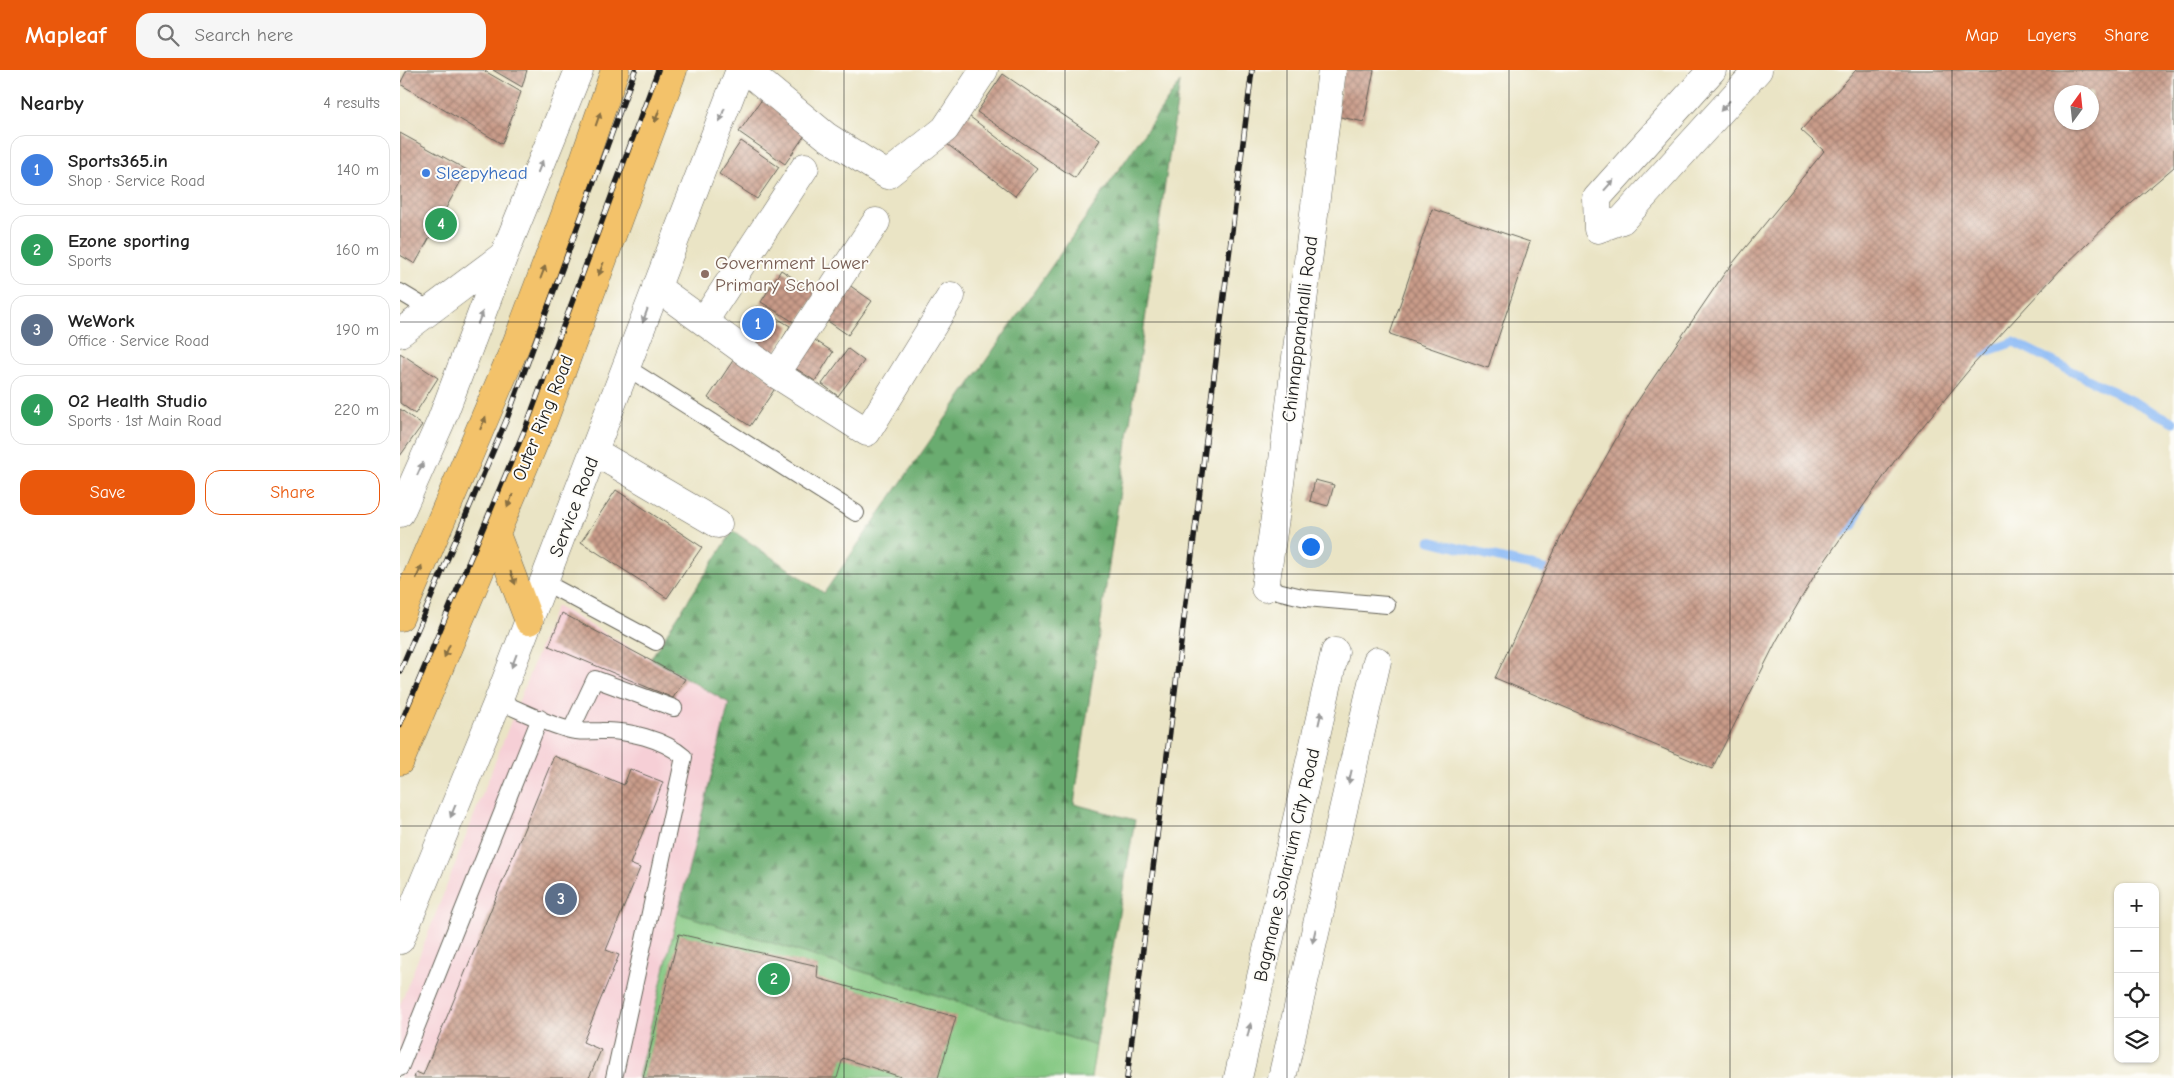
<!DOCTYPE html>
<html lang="en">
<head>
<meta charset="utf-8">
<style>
  body { margin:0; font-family:"Comic Neue",sans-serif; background:#f6f6f6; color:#222 }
  .controls { position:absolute; right:15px; bottom:15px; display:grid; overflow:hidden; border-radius:10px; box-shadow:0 1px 4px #0004 }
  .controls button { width:45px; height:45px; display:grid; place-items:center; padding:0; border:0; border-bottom:1px solid #e0e0e0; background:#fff; color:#222; font:25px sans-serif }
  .compass { position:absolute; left:1654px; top:15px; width:45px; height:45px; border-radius:50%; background:#fff; box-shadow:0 1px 4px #0004; rotate:15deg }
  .you { position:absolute; left:910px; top:476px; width:18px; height:18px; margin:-12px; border:4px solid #fff; border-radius:50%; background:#1a73e8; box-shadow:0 0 0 8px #1a73e833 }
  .badge { display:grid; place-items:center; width:32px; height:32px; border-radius:50%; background:#ea580c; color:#fff; font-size:16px; font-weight:700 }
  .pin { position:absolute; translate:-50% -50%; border:2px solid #fff; box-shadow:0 1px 5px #0006 }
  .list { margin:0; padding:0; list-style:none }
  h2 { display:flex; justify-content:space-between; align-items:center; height:65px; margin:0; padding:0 20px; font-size:21px }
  h2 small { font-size:16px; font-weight:400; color:#767676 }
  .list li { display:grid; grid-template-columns:32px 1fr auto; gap:15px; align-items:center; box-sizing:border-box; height:70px; margin:0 10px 10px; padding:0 10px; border:1px solid #e0e0e0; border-radius:15px }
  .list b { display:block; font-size:19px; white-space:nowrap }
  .list p { margin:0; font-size:16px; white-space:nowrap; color:#767676 }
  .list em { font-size:16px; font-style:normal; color:#767676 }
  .actions { display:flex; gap:10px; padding:15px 20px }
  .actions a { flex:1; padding:11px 0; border:1px solid #ea580c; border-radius:15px; text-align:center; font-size:18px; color:#ea580c }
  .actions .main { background:#ea580c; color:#fff }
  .icon { flex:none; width:28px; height:28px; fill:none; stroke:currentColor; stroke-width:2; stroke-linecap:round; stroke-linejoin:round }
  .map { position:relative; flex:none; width:1774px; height:1008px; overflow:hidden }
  header { display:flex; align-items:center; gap:30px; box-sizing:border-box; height:70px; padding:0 25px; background:#ea580c; color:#fff }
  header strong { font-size:24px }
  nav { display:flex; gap:28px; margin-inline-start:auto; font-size:18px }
  .search { width:350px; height:45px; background:#f6f6f6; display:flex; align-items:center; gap:12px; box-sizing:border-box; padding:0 18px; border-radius:15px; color:#767676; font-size:19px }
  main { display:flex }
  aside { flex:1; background:#fff }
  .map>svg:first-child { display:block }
  .built { fill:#f6cfd6 }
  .forest { fill:url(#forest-firs); stroke:#436446 }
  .pitch { fill:#83c781; stroke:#50724e }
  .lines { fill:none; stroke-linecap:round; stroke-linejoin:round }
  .stream { stroke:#8ab9f5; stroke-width:9 }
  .building { fill:url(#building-cross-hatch); fill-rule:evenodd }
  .service-casing { stroke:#646257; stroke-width:18 }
  .minor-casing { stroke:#646257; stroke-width:29 }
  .tertiary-casing { stroke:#646257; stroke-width:29 }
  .trunk-casing { stroke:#646257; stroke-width:29 }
  .service { stroke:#fff; stroke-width:16 }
  .minor { stroke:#fff; stroke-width:28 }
  .tertiary { stroke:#fff; stroke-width:28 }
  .trunk { stroke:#f3c26a; stroke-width:28 }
  .rail-casing { stroke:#1c1c1c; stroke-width:5.5 }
  .rail { stroke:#fdfcf7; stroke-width:4; stroke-dasharray:11; stroke-linecap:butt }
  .oneway { fill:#999 }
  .oneway2 { fill:#886f43 }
  .grid { fill:none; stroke:#1c1c1c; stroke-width:1; stroke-opacity:0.55 }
  .shop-dot { fill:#3f7fe0; stroke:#fdfcf7; stroke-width:2 }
  .education-dot { fill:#8d6e63; stroke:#fdfcf7; stroke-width:2 }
  .labels { text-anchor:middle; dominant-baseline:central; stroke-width:4; stroke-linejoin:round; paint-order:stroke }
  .shop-label { font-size:19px; fill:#366cbe; stroke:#fdfcf7; text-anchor:start }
  .education-label { font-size:19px; fill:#785e54; stroke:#fdfcf7; text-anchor:start }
  .street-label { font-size:19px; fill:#1c1c1c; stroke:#fdfcf7 }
</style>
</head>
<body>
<header>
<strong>Mapleaf</strong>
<div class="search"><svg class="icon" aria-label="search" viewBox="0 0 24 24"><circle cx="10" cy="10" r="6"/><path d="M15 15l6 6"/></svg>Search here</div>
<nav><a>Map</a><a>Layers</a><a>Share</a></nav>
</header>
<main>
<aside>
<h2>Nearby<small>4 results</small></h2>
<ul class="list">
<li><span class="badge" style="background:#3f7fe0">1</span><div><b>Sports365.in</b><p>Shop · Service Road</p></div><em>140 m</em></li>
<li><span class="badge" style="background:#2e9e5b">2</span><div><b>Ezone sporting</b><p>Sports</p></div><em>160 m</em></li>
<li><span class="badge" style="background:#5c6f8a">3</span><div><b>WeWork</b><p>Office · Service Road</p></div><em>190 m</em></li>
<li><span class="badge" style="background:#2e9e5b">4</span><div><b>O2 Health Studio</b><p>Sports · 1st Main Road</p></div><em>220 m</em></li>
</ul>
<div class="actions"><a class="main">Save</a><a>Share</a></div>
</aside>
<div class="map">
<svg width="1774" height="1008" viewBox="0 0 1774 1008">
  <defs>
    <pattern id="forest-firs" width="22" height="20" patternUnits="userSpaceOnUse" patternTransform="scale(1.25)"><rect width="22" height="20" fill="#6aac6f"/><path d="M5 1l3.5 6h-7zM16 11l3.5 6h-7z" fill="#568b5a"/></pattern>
    <pattern id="building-cross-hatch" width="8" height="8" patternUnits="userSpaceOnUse" patternTransform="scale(1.25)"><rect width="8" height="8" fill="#c99b89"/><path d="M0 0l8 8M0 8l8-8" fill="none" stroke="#a27e6f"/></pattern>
  </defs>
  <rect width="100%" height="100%" fill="#fdfcf7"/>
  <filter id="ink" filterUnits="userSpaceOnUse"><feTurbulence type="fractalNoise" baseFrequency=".02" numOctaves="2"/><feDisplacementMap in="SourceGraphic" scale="10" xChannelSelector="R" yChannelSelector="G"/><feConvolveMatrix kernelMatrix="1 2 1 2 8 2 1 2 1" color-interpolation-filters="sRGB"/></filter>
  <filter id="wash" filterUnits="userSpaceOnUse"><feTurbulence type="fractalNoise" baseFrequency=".0096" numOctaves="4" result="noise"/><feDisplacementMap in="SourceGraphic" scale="20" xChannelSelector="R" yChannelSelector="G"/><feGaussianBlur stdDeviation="1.12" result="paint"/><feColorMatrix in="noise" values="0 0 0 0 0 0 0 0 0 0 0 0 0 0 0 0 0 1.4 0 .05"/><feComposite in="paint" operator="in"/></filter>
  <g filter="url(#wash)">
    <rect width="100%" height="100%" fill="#eae4c5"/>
    <path class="built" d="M 156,536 L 329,633 L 238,1008 L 0,1008 L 0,935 Z"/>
    <path class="forest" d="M 780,12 L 674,734 L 735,750 L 696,976 L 278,843 L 329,633 L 251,588 L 333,461 L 424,523 Z"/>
    <path class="pitch" d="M 278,843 L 696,976 L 691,1008 L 238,1008 Z"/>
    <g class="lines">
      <path class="stream" d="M 1574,286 L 1614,272 L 1774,352
        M 1437,466 L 1454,455 L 1461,434
        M 1030,471 L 1156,502"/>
    </g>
    <g id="blocks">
      <path class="building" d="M 7,0 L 83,0 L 121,22 L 102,74 L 0,14 Z
        M 93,0 L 127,0 L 122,17 Z
        M 944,0 L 974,0 L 964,52 L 936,46 Z
        M 1456,0 L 1774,0 L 1774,97 L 1712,150 L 1662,198 L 1573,295 L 1496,389 L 1413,508 L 1377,570 L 1312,699 L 1095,608 L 1160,469 L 1235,335 L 1324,204 L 1424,81 L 1401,60 ZM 1662,22 L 1692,22 L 1692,52 L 1662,52 Z
        M 603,4 L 700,70 L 675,108 L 577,42 Z
        M 365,25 L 411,56 L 385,94 L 339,62 Z
        M 565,43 L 637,98 L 615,126 L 543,71 Z
        M 0,63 L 67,100 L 15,194 L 0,185 Z
        M 341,71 L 379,97 L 357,129 L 319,104 Z
        M 1032,139 L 1130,172 L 1088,298 L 990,264 Z
        M 381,200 L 416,223 L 397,254 L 361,232 Z
        M 442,210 L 472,231 L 448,265 L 419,245 Z
        M 357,236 L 390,256 L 370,290 L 337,269 Z
        M 407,265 L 433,282 L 415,311 L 389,294 Z
        M 448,279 L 464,291 L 438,326 L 422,314 Z
        M 0,283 L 38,308 L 15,344 L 0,333 Z
        M 336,286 L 378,314 L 350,356 L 308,328 Z
        M 0,339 L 22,355 L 0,386 Z
        M 915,410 L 934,415 L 928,436 L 910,431 Z
        M 216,420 L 302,477 L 267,528 L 181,472 Z
        M 162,543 L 285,609 L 273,628 L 149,576 Z
        M 154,686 L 224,715 L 230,699 L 263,712 L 230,794 L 240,798 L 206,880 L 219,885 L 183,972 L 201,980 L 189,1008 L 14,1008 L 16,1002 L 23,1005 Z
        M 279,864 L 418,896 L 417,908 L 556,947 L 538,1008 L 504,1008 L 443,988 L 437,1008 L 243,1008 Z"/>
    </g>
  </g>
  <g filter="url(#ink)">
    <use href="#blocks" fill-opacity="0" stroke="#646257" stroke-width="1"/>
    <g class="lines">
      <g class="service-casing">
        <path id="service" d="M 0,222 L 30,240
          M 226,297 L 456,443
          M 144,512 L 256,572
          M 865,518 L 906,528 L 987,535
          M 98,631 C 122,641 146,654 170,660 C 181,663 190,661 201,661 C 227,660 264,669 284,687 L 214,1008
          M 171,660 L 195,609 L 274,638
          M 0,998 L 140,648"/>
      </g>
      <g class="minor-casing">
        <path id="minor" d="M 346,0 L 426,66 L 487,105 L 545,59 L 584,0
          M 256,217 L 376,304 L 476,152
          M 304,251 L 405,97
          M 376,304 L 467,362 L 551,226
          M 195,382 L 318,454"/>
      </g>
      <g class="tertiary-casing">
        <path id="tertiary" d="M 1312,0 L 1197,128 L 1198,159 L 1222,150 L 1358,0
          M 0,263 L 104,185
          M 0,443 L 41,351 L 104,185 L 179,0
          M 865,518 L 883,391 L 932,0
          M 0,870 L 98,631 L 340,0
          M 838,1008 L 935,582
          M 882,1008 L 977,591"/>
      </g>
      <g class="trunk-casing">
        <path id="trunk" d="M 96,464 L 129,551
          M 0,547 L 115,277 L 164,148 L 215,0
          M 0,691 L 144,349 L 273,0"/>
      </g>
      <use href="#service" class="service"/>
      <use href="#minor" class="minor"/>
      <use href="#tertiary" class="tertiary"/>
      <use href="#trunk" class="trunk"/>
      <g class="rail-casing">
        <path id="rail" d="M 0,601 L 108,346 L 235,0
          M 0,655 L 127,354 L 258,0
          M 727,1008 L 852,0"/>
      </g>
      <use href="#rail" class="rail"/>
    </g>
    <defs><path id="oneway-solid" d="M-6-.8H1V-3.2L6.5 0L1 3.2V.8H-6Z" transform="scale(1.25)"/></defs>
    <g class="oneway">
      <use href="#oneway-solid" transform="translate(1325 36) rotate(132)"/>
      <use href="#oneway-solid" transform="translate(322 45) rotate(111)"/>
      <use href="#oneway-solid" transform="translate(140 97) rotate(-68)"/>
      <use href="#oneway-solid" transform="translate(1209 115) rotate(-48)"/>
      <use href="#oneway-solid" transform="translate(245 246) rotate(110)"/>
      <use href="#oneway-solid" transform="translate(80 248) rotate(-69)"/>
      <use href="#oneway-solid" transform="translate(20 399) rotate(-66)"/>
      <use href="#oneway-solid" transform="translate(114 591) rotate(111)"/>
      <use href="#oneway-solid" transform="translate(920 648) rotate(-77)"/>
      <use href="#oneway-solid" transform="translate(950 707) rotate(103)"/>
      <use href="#oneway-solid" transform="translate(53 741) rotate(112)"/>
      <use href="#oneway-solid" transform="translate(914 866) rotate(103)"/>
      <use href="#oneway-solid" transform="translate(849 960) rotate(-77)"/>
    </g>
    <g class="oneway2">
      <use href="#oneway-solid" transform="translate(257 46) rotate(110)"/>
      <use href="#oneway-solid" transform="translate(198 49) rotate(-71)"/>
      <use href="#oneway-solid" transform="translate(201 199) rotate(111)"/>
      <use href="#oneway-solid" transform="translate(143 202) rotate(-69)"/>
      <use href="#oneway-solid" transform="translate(83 353) rotate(-67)"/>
      <use href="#oneway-solid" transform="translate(110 431) rotate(112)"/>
      <use href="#oneway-solid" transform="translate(19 502) rotate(-67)"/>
      <use href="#oneway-solid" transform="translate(113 508) rotate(69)"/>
      <use href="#oneway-solid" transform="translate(47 581) rotate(113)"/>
    </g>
  </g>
  <path class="grid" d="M 222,0 L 222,1008M 444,0 L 444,1008M 665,0 L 665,1008M 887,0 L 887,1008M 1109,0 L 1109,1008M 1330,0 L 1330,1008M 1552,0 L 1552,1008M 0,252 L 1774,252M 0,504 L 1774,504M 0,756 L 1774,756"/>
  <circle class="shop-dot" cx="26" cy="103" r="5"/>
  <circle class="education-dot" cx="305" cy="204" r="5"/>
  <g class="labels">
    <g class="shop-label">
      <text x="36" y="103">Sleepyhead</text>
    </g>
    <g class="education-label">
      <text x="315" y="193">Government Lower<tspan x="315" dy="22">Primary School</tspan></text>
    </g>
    <g class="street-label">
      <text transform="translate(900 259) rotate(-83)">Chinnappanahalli Road</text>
      <text transform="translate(143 348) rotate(-68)">Outer Ring Road</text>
      <text transform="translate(174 437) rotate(-69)">Service Road</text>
      <text transform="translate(887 795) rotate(-77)">Bagmane Solarium City Road</text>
    </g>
  </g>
</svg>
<div class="controls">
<button>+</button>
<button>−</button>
<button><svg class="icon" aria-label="locate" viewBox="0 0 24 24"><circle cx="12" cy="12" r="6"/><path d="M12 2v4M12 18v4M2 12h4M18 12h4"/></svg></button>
<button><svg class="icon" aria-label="layers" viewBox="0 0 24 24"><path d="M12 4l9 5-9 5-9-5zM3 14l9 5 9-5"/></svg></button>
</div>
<svg class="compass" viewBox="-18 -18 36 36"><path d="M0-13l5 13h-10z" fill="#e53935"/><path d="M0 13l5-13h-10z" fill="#767676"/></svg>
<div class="you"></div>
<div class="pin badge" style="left:358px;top:254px;background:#3f7fe0">1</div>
<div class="pin badge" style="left:374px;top:909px;background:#2e9e5b">2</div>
<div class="pin badge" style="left:161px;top:829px;background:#5c6f8a">3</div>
<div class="pin badge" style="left:41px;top:154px;background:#2e9e5b">4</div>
</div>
</main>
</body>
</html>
